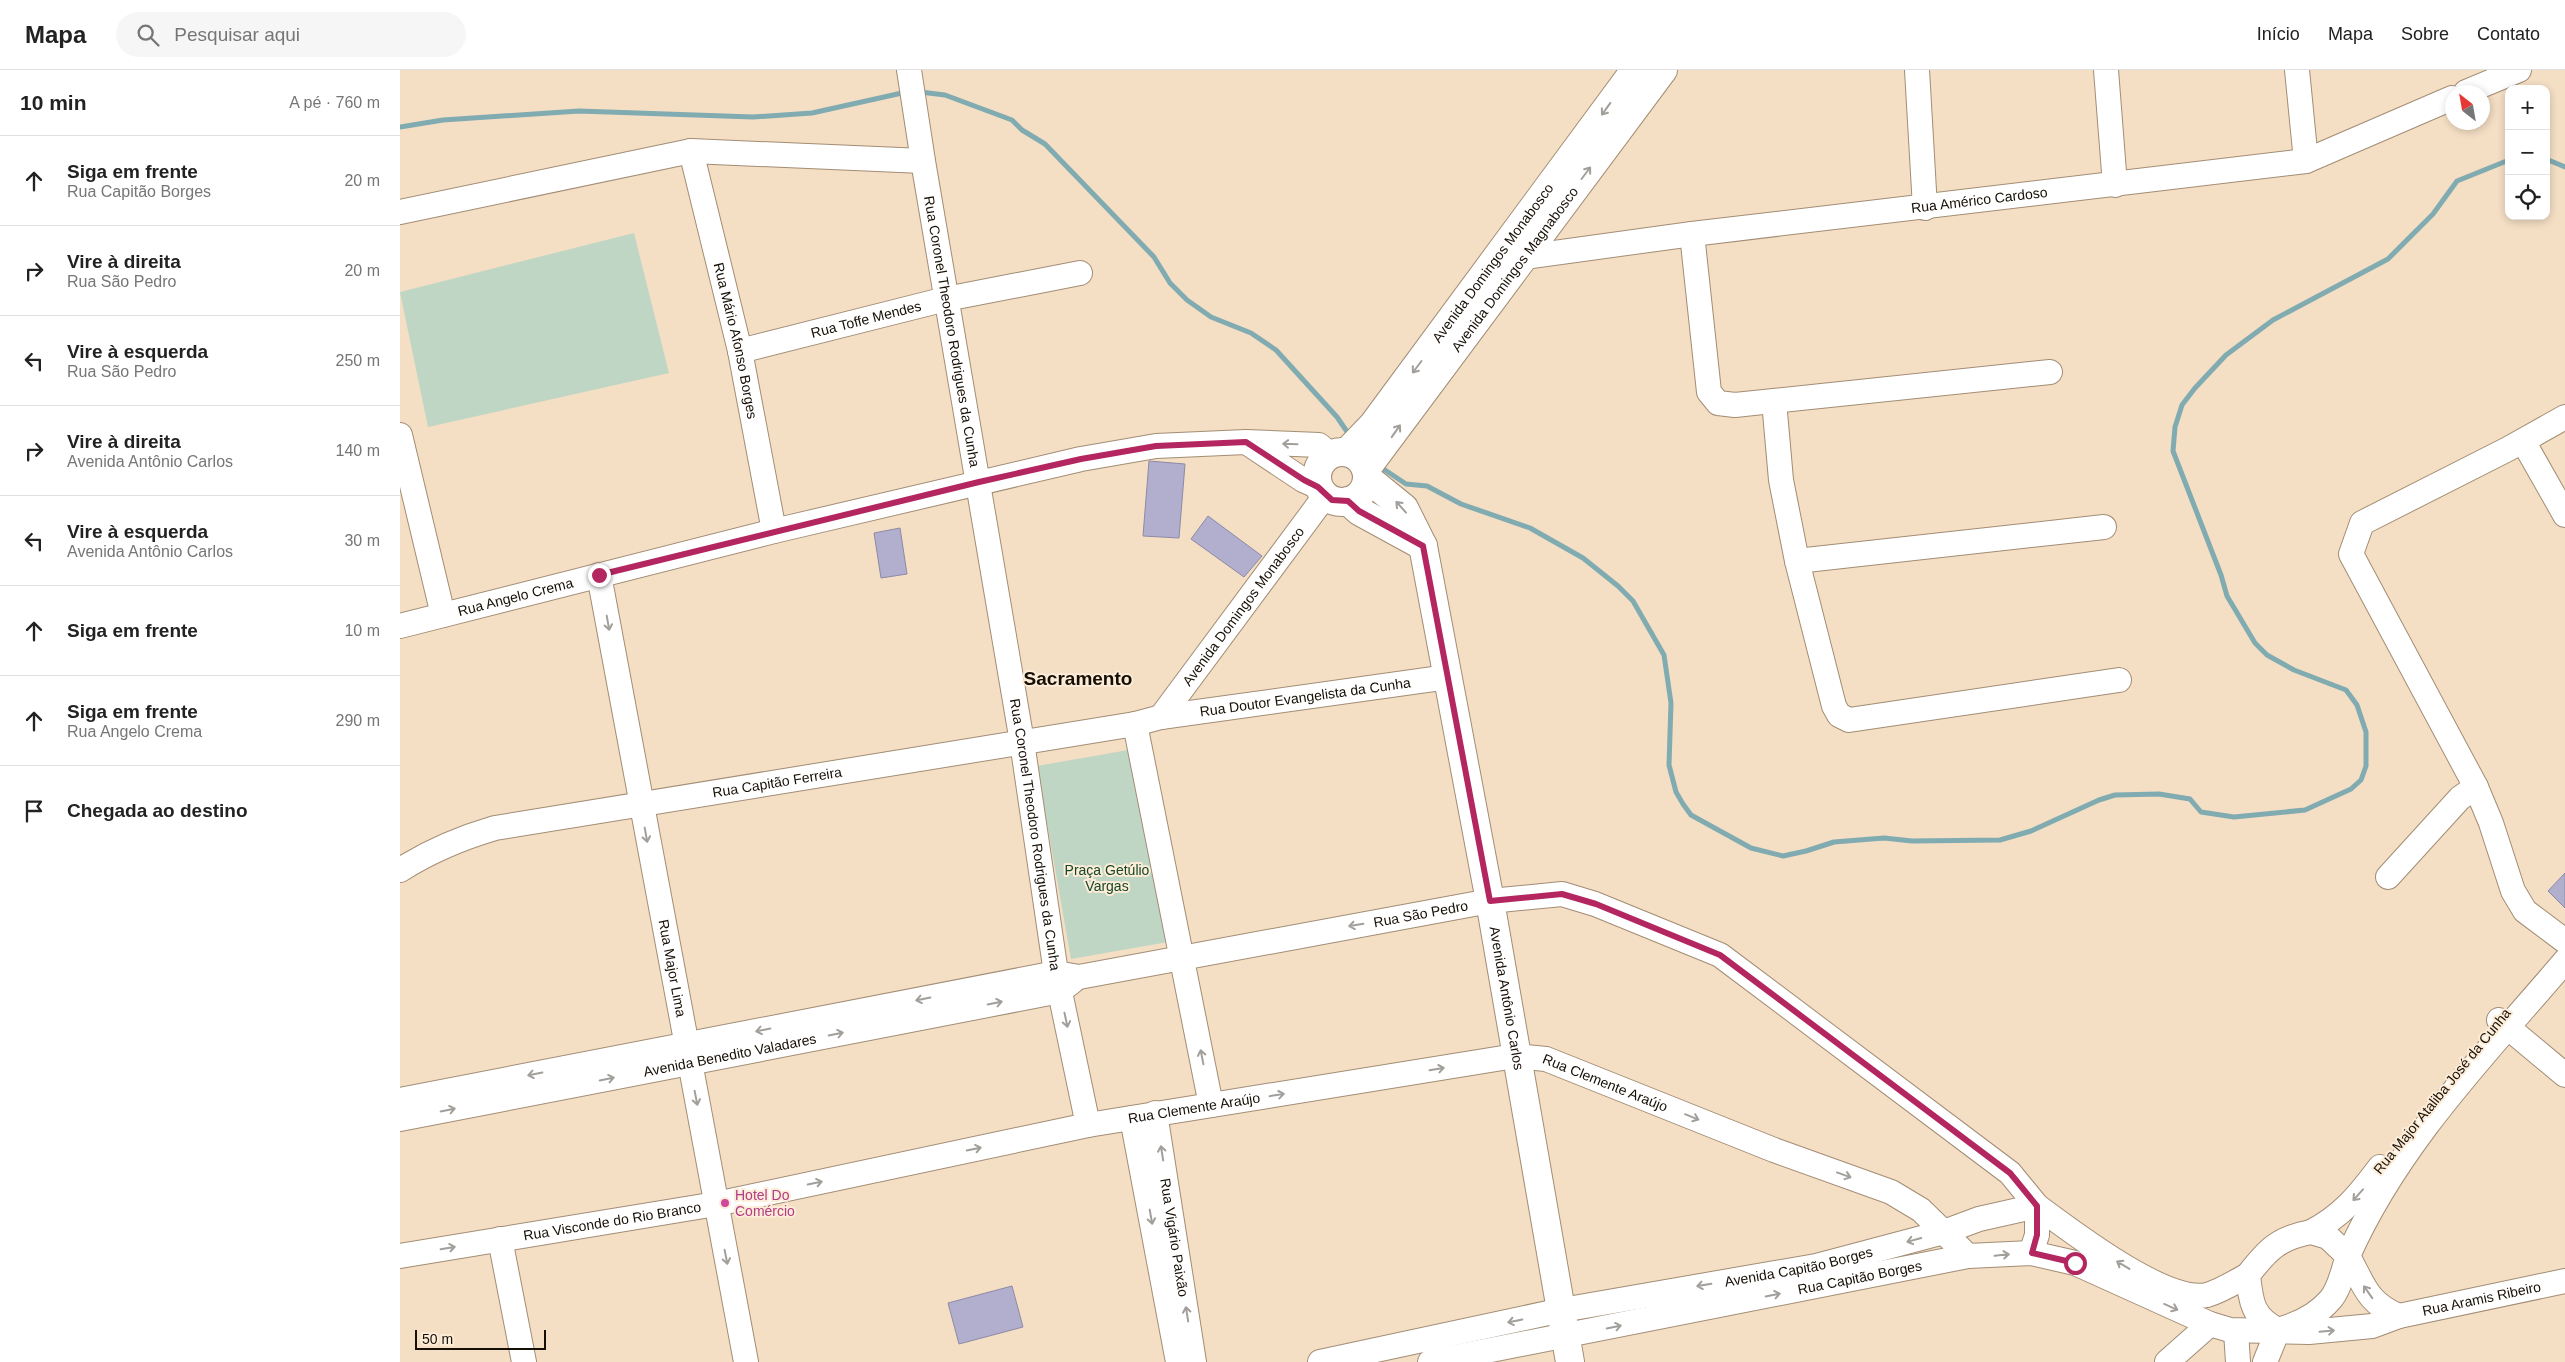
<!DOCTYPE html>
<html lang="pt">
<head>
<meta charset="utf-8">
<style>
  body { margin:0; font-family:Arial,sans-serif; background:#f6f6f6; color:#222 }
  .controls { position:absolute; right:15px; top:15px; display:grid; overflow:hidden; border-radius:10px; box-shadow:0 2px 8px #0003 }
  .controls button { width:45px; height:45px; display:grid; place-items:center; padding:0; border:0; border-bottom:1px solid #e0e0e0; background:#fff; color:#222; font:25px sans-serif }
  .compass { position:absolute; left:2045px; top:15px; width:45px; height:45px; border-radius:50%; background:#fff; box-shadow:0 2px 8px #0003; rotate:329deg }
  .scale { position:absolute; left:15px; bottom:12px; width:131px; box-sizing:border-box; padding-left:5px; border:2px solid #160f06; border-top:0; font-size:14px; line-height:18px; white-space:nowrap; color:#160f06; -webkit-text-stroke:4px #fdecd7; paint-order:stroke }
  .stop { position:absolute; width:15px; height:15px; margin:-11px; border:4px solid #b32660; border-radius:50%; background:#fff }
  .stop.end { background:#b32660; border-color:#fff; box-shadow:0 1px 5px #0008 }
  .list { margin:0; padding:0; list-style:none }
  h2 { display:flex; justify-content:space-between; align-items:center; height:65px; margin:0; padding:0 20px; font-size:21px }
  h2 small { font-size:16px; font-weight:400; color:#767676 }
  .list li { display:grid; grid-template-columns:32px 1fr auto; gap:15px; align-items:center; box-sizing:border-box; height:90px; padding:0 20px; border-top:1px solid #e0e0e0 }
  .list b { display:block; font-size:19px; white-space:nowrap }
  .list p { margin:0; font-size:16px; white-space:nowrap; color:#767676 }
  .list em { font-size:16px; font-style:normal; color:#767676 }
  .icon { flex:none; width:28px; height:28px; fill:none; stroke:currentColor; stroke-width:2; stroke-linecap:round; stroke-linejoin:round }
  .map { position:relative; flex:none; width:2165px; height:1292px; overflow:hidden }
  header { display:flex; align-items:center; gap:30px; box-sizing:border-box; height:70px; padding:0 25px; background:#fff; border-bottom:1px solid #e0e0e0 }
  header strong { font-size:24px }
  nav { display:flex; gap:28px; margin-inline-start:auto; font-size:18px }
  .search { width:350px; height:45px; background:#f6f6f6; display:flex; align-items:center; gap:12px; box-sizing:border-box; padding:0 18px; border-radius:28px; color:#767676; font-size:19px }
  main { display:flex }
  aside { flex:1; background:#fff }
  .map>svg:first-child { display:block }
  .green { fill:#bfd6c4 }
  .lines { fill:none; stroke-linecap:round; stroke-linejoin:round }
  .stream { stroke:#80abb1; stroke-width:5 }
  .building { fill:#b1afcd; stroke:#8b8aa6 }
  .minor-casing { stroke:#a28d75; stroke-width:26 }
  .major-casing { stroke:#a28d75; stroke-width:30 }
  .minor { stroke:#fff; stroke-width:24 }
  .major { stroke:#fff; stroke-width:28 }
  .oneway { stroke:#a29f9b }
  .route { stroke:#b32660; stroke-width:6 }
  .hotel-dot { fill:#d1479c; stroke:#fdecd7; stroke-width:2 }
  .labels { text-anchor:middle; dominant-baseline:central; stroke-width:4; stroke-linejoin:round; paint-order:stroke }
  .street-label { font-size:14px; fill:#160f06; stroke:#fdecd7 }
  .park-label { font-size:14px; fill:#144728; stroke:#fdecd7 }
  .hotel-label { font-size:14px; fill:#b23c85; stroke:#fdecd7; text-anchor:start }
  .district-label { font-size:19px; font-weight:bold; fill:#160f06; stroke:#fdecd7 }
</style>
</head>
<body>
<header>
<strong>Mapa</strong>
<div class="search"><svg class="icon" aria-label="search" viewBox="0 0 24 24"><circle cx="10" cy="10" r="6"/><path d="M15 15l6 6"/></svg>Pesquisar aqui</div>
<nav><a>Início</a><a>Mapa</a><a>Sobre</a><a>Contato</a></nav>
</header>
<main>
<aside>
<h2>10 min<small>A pé · 760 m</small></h2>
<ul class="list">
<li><svg class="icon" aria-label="ahead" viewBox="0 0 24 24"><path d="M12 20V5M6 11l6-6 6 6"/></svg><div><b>Siga em frente</b><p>Rua Capitão Borges</p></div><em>20 m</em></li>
<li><svg class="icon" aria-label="right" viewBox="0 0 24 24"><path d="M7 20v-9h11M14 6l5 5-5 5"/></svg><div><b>Vire à direita</b><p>Rua São Pedro</p></div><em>20 m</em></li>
<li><svg class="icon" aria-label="left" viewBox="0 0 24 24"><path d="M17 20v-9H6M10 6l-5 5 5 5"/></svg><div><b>Vire à esquerda</b><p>Rua São Pedro</p></div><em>250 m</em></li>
<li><svg class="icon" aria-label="right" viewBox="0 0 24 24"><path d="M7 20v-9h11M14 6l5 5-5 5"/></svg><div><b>Vire à direita</b><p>Avenida Antônio Carlos</p></div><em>140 m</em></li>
<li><svg class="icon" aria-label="left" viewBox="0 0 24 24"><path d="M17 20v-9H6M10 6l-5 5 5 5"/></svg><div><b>Vire à esquerda</b><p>Avenida Antônio Carlos</p></div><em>30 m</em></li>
<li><svg class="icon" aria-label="ahead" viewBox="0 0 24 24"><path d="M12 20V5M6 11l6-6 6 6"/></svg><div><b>Siga em frente</b></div><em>10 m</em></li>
<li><svg class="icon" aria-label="ahead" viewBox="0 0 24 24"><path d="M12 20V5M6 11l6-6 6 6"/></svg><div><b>Siga em frente</b><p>Rua Angelo Crema</p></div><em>290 m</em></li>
<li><svg class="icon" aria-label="arrive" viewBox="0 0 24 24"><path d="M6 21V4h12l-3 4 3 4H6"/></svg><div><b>Chegada ao destino</b></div></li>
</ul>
</aside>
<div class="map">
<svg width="2165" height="1292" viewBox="0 0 2165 1292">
  <rect width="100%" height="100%" fill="#f4dec4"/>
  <path class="green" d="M 234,163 L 269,303 L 28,357 L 0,222 Z
    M 734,679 L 768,872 L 671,889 L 637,696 Z"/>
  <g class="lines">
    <path class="stream" d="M 520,22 L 545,25 L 612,50 L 622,60 L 645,74 L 754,187 L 770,213 L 787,230 L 811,247 L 851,263 L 876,280 L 937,347 L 950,366
      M 0,57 L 43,50 L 179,41 L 353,47 L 412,43 L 502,23
      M 2146,89 L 2165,97
      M 982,398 L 1006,414 L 1027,416 L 1061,434 L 1130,458 L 1183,488 L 1218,516 L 1233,531 L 1264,585 L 1271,633 L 1269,695 L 1276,722 L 1283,734 L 1291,745 L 1351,778 L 1383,786 L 1406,781 L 1434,772 L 1484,768 L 1512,771 L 1600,770 L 1631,761 L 1699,730 L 1715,725 L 1759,724 L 1790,729 L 1801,742 L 1834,747 L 1905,740 L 1951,719 L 1961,710 L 1966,696 L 1966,662 L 1957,635 L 1946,620 L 1894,600 L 1867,585 L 1855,573 L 1827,526 L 1821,505 L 1773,381 L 1775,357 L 1782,335 L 1795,318 L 1826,285 L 1873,250 L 1988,189 L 2033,144 L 2057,111 L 2109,90"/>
  </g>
  <path class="building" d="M 749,391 L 785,394 L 779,468 L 743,466 Z
    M 808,446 L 862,486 L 844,507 L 791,469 Z
    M 500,458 L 507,504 L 481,508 L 474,463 Z
    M 2165,803 L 2165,838 L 2148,821 Z
    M 612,1216 L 623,1257 L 559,1274 L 548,1233 Z"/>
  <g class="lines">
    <g class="minor-casing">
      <g id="minor">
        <path id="s1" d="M 509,0 L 523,91 L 622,672 L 656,903 L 688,1055"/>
        <path d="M 1517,0 L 1525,138"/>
        <path d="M 1706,0 L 1715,115"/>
        <path d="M 1897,0 L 1906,91"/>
        <path d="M 2066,22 L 2119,0"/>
        <path id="s2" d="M 291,81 L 340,281 L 374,461"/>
        <path d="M 0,142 L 291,81 L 523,91"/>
        <path d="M 1292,164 L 1309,322 L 1318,333 L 1335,335 L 1650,302"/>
        <path id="s3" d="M 1111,189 L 1292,164 L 1906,91 L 2052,28"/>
        <path id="s4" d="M 340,281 L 546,229 L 680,203"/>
        <path d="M 1374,331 L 1381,410 L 1397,491 L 1434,636 L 1439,645 L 1449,650 L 1719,610"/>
        <path d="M 2165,347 L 2108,379 L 1962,453 L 1951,484 L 2076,717 L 2091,753 L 2113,821 L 2125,841 L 2165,871"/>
        <path d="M 0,365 L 43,545"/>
        <path d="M 2123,371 L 2165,445"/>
        <path d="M 846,372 L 903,410 L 919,417"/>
        <path d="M 1397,491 L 1704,457"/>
        <path id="s5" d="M 199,505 L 346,1292"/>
        <path id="s6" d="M 0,556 L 374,461 L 681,389 L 756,376 L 846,372 L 919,375 L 930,385"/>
        <path id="s7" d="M 761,647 L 925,426"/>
        <path d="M 735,654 L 811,1035"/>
        <path id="s8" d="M 0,800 C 30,781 61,768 95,758 L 735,654 L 761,647 L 1048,607"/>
        <path d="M 1988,807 L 2060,728 L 2076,717"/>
        <path d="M 2099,950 L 2165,1005"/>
        <path id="s9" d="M 0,1030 L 656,903 L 679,907 L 1090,831 L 1162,824 L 1195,834 L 1320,885 L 1610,1103 L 1637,1136 L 1637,1165 L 1631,1183"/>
        <path id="s10" d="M 755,1043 L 794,1292"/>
        <path d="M 732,1048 L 778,1292"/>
        <path id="s11" d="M 0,1049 L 660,921 L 673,911"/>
        <path d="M 1911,1162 C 1943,1145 1959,1125 1980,1097"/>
        <path d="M 1911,1162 L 1928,1167 L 1948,1186 C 1943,1200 1940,1219 1930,1230 C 1917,1245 1896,1255 1878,1260 C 1852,1247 1851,1232 1848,1205 C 1868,1179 1879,1168 1911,1162 Z"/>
        <path d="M 100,1169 L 124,1292"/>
        <path id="s12" d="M 0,1186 L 316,1134 L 688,1055 L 1115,986 L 1146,989 L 1374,1080 L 1491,1122 L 1521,1140 L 1568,1186"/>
        <path d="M 1999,1246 C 1967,1233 1964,1215 1948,1186 C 1998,1073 2086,984 2165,891"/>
        <path d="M 1836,1261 L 1838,1292"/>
        <path id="s13" d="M 920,1292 L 1162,1240 L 1416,1196 L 1544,1162 L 1579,1149 L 1637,1136 C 1670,1160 1765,1234 1807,1225 C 1821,1221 1835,1212 1848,1205"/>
        <path id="s14" d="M 1030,1292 L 1568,1186 L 1631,1183 L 1675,1193 L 1810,1254 L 1830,1260 L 1909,1262 L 1972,1256 L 1999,1246 L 2165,1211"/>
        <path d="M 1767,1292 L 1810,1254"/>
        <path d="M 1865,1292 L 1878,1260"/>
      </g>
    </g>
    <g class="major-casing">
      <g id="major">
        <circle cx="942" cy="407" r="25"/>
        <path id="s15" d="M 947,382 L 973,355 L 1235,0"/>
        <path id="s16" d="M 966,399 L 1263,0"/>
        <path id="s17" d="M 967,408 L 1004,438 L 1023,476 L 1090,831 L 1170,1292"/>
        <path d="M 948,431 L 959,441 L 1023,476"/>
      </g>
    </g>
    <use href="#minor" class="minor"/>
    <use href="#major" class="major"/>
  </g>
  <defs><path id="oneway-shaft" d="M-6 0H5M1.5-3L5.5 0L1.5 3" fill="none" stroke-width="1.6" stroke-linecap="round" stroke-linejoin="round" transform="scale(1.25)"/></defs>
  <g class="oneway">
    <use href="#oneway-shaft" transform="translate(1206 39) rotate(126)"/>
    <use href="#oneway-shaft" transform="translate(1186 103) rotate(-53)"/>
    <use href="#oneway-shaft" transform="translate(1017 297) rotate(127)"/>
    <use href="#oneway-shaft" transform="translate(996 361) rotate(-55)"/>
    <use href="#oneway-shaft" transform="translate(890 374) rotate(-178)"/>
    <use href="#oneway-shaft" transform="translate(1001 437) rotate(-132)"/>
    <use href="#oneway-shaft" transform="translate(208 553) rotate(80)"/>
    <use href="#oneway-shaft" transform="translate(246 765) rotate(80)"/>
    <use href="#oneway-shaft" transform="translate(956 855) rotate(170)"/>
    <use href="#oneway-shaft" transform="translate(523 929) rotate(169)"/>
    <use href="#oneway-shaft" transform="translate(595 933) rotate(-11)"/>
    <use href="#oneway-shaft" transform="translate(666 950) rotate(78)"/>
    <use href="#oneway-shaft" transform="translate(363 960) rotate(169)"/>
    <use href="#oneway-shaft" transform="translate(436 964) rotate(-11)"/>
    <use href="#oneway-shaft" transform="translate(802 987) rotate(-101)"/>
    <use href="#oneway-shaft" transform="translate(1037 999) rotate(-9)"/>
    <use href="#oneway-shaft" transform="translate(135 1004) rotate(169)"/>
    <use href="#oneway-shaft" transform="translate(207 1009) rotate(-11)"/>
    <use href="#oneway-shaft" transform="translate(877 1025) rotate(-9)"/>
    <use href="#oneway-shaft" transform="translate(296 1028) rotate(79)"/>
    <use href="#oneway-shaft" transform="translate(48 1040) rotate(-11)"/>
    <use href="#oneway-shaft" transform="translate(1292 1047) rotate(22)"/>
    <use href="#oneway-shaft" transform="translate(574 1079) rotate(-12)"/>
    <use href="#oneway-shaft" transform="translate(762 1083) rotate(-99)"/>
    <use href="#oneway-shaft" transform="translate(1444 1105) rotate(20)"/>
    <use href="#oneway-shaft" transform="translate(415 1113) rotate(-12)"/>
    <use href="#oneway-shaft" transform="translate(1958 1125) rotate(132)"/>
    <use href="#oneway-shaft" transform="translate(751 1147) rotate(80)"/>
    <use href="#oneway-shaft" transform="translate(1514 1170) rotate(165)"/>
    <use href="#oneway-shaft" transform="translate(48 1178) rotate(-10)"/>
    <use href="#oneway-shaft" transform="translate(1602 1185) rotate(-6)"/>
    <use href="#oneway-shaft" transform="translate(326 1187) rotate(79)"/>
    <use href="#oneway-shaft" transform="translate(1723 1195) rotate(-149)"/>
    <use href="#oneway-shaft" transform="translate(1304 1215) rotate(170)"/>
    <use href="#oneway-shaft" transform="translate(1968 1222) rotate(-125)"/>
    <use href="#oneway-shaft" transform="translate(1373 1225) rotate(-11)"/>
    <use href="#oneway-shaft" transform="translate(1771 1237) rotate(24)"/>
    <use href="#oneway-shaft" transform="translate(787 1244) rotate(-99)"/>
    <use href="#oneway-shaft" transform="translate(1115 1251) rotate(168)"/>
    <use href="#oneway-shaft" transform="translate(1214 1257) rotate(-11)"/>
    <use href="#oneway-shaft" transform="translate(1927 1261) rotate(-5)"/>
  </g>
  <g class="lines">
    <path class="route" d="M 199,505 L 579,412 L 681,389 L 756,376 L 846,372 L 904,410 L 918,417 L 932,430 L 948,431 L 959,441 L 1023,476 L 1090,831 L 1162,824 L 1196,834 L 1320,885 L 1610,1103 L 1637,1136 L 1637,1165 L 1632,1183 L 1675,1193"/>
  </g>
  <circle class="hotel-dot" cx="325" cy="1133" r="5"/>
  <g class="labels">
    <g class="street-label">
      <text stroke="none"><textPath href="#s3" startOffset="472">Rua Américo Cardoso</textPath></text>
      <text stroke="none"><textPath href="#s15" startOffset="239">Avenida Domingos Monabosco</textPath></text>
      <text stroke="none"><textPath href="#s16" startOffset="249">Avenida Domingos Magnabosco</textPath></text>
      <text stroke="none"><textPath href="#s4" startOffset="130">Rua Toffe Mendes</textPath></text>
      <text stroke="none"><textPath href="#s1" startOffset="265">Rua Coronel Theodoro Rodrigues da Cunha</textPath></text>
      <text stroke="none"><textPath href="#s2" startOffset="195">Rua Mário Afonso Borges</textPath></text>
      <text stroke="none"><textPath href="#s6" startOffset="119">Rua Angelo Crema</textPath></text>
      <text stroke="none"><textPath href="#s7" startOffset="138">Avenida Domingos Monabosco</textPath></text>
      <text stroke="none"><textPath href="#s8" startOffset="925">Rua Doutor Evangelista da Cunha</textPath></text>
      <text stroke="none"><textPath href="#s8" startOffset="390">Rua Capitão Ferreira</textPath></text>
      <text stroke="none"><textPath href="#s1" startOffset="775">Rua Coronel Theodoro Rodrigues da Cunha</textPath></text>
      <text stroke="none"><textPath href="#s9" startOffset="1039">Rua São Pedro</textPath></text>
      <text stroke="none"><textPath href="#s5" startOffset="400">Rua Major Lima</textPath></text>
      <text stroke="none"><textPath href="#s17" startOffset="550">Avenida Antônio Carlos</textPath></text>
      <text stroke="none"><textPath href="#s11" startOffset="336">Avenida Benedito Valadares</textPath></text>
      <text stroke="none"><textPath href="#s12" startOffset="1228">Rua Clemente Araújo</textPath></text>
      <text transform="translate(2042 1021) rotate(-51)">Rua Major Ataliba José da Cunha</text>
      <text stroke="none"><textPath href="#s12" startOffset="808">Rua Clemente Araújo</textPath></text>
      <text stroke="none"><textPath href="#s12" startOffset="215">Rua Visconde do Rio Branco</textPath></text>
      <text stroke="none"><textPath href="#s10" startOffset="126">Rua Vigário Paixão</textPath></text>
      <text stroke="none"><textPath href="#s13" startOffset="488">Avenida Capitão Borges</textPath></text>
      <text stroke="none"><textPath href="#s14" startOffset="438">Rua Capitão Borges</textPath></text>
      <text stroke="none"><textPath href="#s14" startOffset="1081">Rua Aramis Ribeiro</textPath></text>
    </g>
    <g class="park-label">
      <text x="707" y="800">Praça Getúlio<tspan x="707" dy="16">Vargas</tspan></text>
    </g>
    <g class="hotel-label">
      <text x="335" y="1125">Hotel Do<tspan x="335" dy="16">Comércio</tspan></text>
    </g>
    <g class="district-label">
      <text x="678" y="608">Sacramento</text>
    </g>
  </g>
</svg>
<div class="controls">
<button>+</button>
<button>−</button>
<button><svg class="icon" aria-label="locate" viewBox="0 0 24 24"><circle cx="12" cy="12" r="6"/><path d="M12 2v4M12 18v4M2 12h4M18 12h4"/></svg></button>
</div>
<svg class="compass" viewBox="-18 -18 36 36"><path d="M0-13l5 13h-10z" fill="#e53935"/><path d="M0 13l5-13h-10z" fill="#767676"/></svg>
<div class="scale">50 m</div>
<div class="stop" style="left:1675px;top:1193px"></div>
<div class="stop end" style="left:199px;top:505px"></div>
</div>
</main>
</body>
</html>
